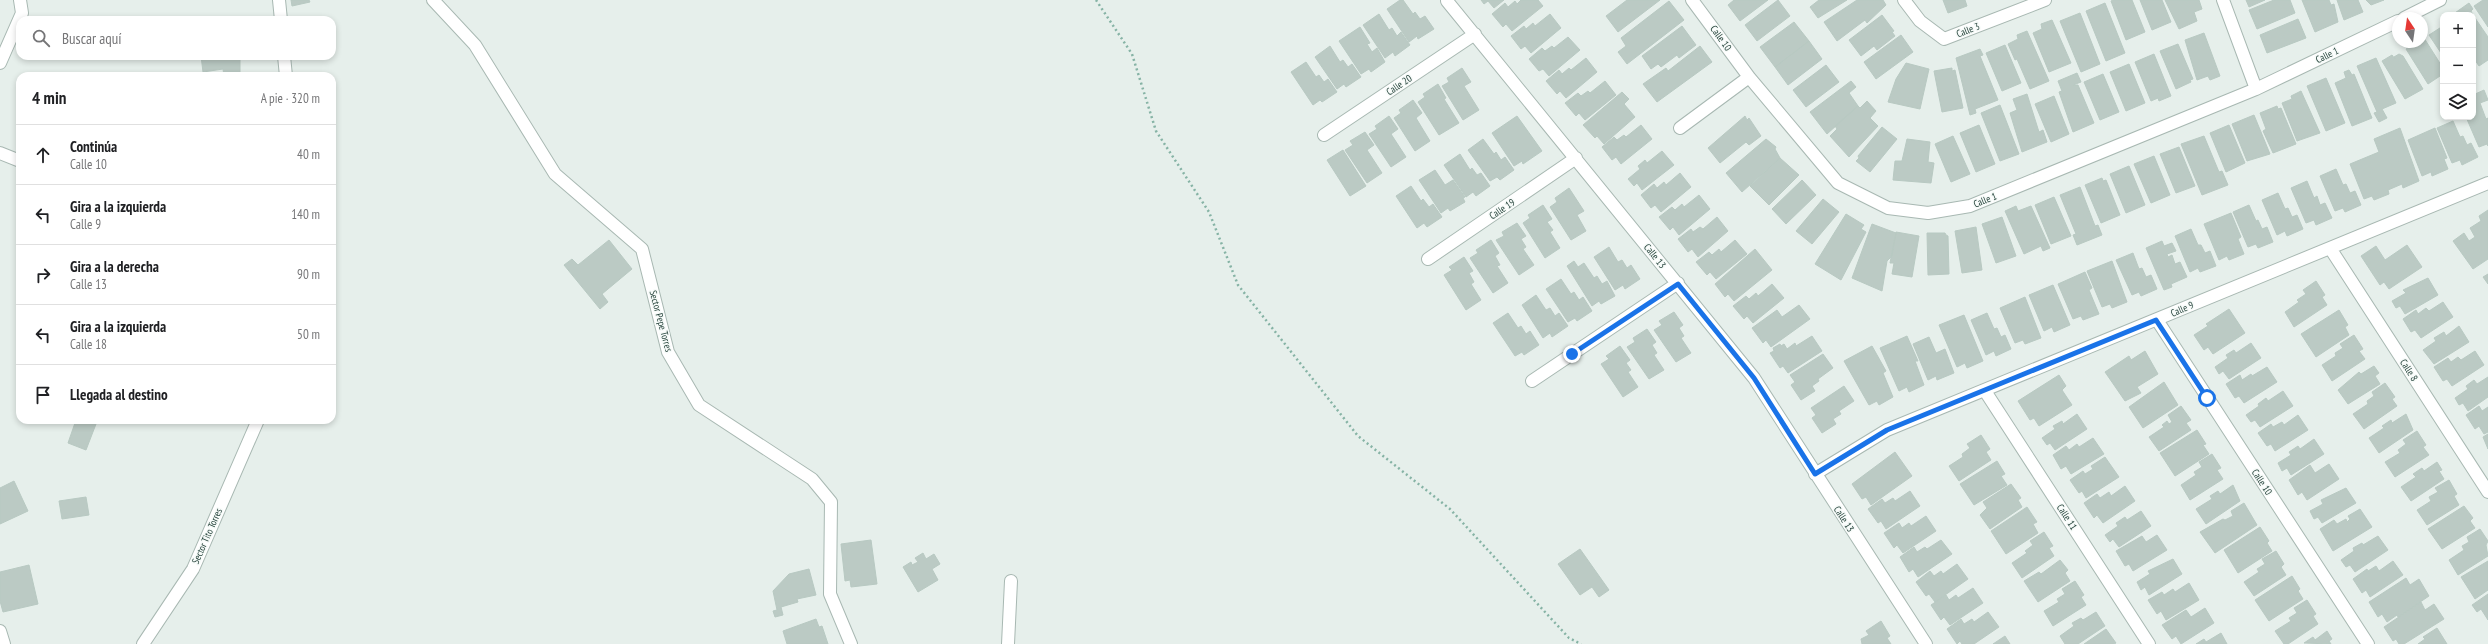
<!DOCTYPE html>
<html lang="es">
<head>
<meta charset="utf-8">
<style>
  body { margin:0; font-family:"PT Sans Narrow",sans-serif; background:#f2f2f2; color:#202124 }
  .controls { position:absolute; right:12px; top:12px; display:grid; overflow:hidden; border-radius:8px; box-shadow:0 2px 6px #0003 }
  .controls button { width:36px; height:36px; display:grid; place-items:center; padding:0; border:0; border-bottom:1px solid #e0e0e0; background:#fff; color:#202124; font:20px sans-serif }
  .compass { position:absolute; left:2392px; top:12px; width:36px; height:36px; border-radius:50%; background:#fff; box-shadow:0 2px 6px #0003; rotate:347deg }
  .stop { position:absolute; width:12px; height:12px; margin:-9px; border:3px solid #1a73e8; border-radius:50%; background:#fff }
  .stop.end { background:#1a73e8; border-color:#fff; box-shadow:0 1px 4px #0008 }
  .list { margin:0; padding:0; list-style:none }
  h2 { display:flex; justify-content:space-between; align-items:center; height:52px; margin:0; padding:0 16px; font-size:17px }
  h2 small { font-size:13px; font-weight:400; color:#757577 }
  .list li { display:grid; grid-template-columns:26px 1fr auto; gap:12px; align-items:center; box-sizing:border-box; height:60px; padding:0 16px; border-top:1px solid #e0e0e0 }
  .list b { display:block; font-size:15px; white-space:nowrap }
  .list p { margin:0; font-size:13px; white-space:nowrap; color:#757577 }
  .list em { font-size:13px; font-style:normal; color:#757577 }
  .icon { flex:none; width:22px; height:22px; fill:none; stroke:currentColor; stroke-width:2; stroke-linecap:round; stroke-linejoin:round }
  .map { position:relative; flex:none; width:2488px; height:644px; overflow:hidden }
  .search { position:absolute; background:#fff; box-shadow:0 2px 6px #0003; left:16px; top:16px; width:320px; height:44px; display:flex; align-items:center; gap:10px; box-sizing:border-box; padding:0 14px; border-radius:12px; color:#757577; font-size:15px }
  .panel { position:absolute; background:#fff; box-shadow:0 2px 6px #0003; left:16px; top:72px; width:320px; height:352px; border-radius:12px }
  .map>svg:first-child { display:block }
  .building { fill:#bbcac4; stroke:#b8c9c2 }
  .lines { fill:none; stroke-linecap:round; stroke-linejoin:round }
  .street-casing { stroke:#a8b8b2; stroke-width:14 }
  .path { stroke:#86b3a5; stroke-width:2.5; stroke-dasharray:2 3; stroke-linecap:butt }
  .street { stroke:#fff; stroke-width:12 }
  .route { stroke:#1a73e8; stroke-width:5 }
  .labels { text-anchor:middle; dominant-baseline:central; stroke-width:3; stroke-linejoin:round; paint-order:stroke }
  .street-label { font-size:10px; fill:#24423a; stroke:#f7fbf9 }
</style>
</head>
<body>
<div class="map">
<svg width="2488" height="644" viewBox="0 0 2488 644">
  <rect width="100%" height="100%" fill="#e6efeb"/>
  <path class="building" d="M 291,0 L 309,0 L 310,2 L 292,6 Z
    M 1400,0 L 1403,0 L 1413,14 L 1415,12 L 1420,19 L 1425,16 L 1434,29 L 1418,39 L 1417,36 L 1409,42 L 1387,9 Z
    M 1481,0 L 1504,0 L 1494,8 L 1488,1 L 1484,4 Z
    M 1521,0 L 1538,0 L 1543,6 L 1512,31 L 1506,24 L 1503,27 L 1492,14 L 1505,3 L 1508,7 L 1515,1 L 1517,4 Z
    M 1627,0 L 1660,0 L 1618,32 L 1606,16 Z
    M 1734,0 L 1768,0 L 1740,21 L 1728,5 Z
    M 1778,0 L 1790,16 L 1757,41 L 1745,25 Z
    M 1819,0 L 1847,0 L 1818,18 L 1810,7 Z
    M 1857,0 L 1883,0 L 1886,5 L 1867,23 L 1865,20 L 1837,41 L 1824,22 Z
    M 1943,0 L 1965,0 L 1967,6 L 1948,13 Z
    M 2113,0 L 2132,0 L 2145,32 L 2126,40 L 2111,1 Z
    M 2140,0 L 2162,0 L 2171,22 L 2152,30 Z
    M 2165,0 L 2199,0 L 2202,9 L 2194,12 L 2197,21 L 2179,29 Z
    M 2246,0 L 2265,0 L 2249,7 Z
    M 2274,0 L 2290,0 L 2295,13 L 2257,29 L 2249,10 Z
    M 2302,0 L 2329,0 L 2331,5 L 2334,4 L 2338,22 L 2315,32 Z
    M 2337,0 L 2358,0 L 2363,12 L 2344,20 Z
    M 2366,0 L 2384,0 L 2371,5 Z
    M 2483,0 L 2488,0 L 2488,27 L 2474,6 Z
    M 1669,1 L 1684,20 L 1627,64 L 1618,52 L 1626,46 L 1621,38 Z
    M 2105,3 L 2125,53 L 2106,61 L 2086,11 Z
    M 2469,3 L 2473,9 L 2471,11 L 2473,15 L 2452,15 Z
    M 2080,13 L 2100,64 L 2081,72 L 2060,21 Z
    M 1379,14 L 1389,30 L 1392,28 L 1397,36 L 1401,32 L 1410,45 L 1395,56 L 1393,52 L 1385,58 L 1363,25 Z
    M 1550,14 L 1561,28 L 1531,53 L 1525,46 L 1521,49 L 1511,36 L 1524,26 L 1526,29 L 1533,23 L 1535,26 Z
    M 1882,15 L 1894,31 L 1892,32 L 1895,36 L 1877,50 L 1874,46 L 1861,56 L 1849,40 Z
    M 2473,15 L 2488,37 L 2488,60 L 2479,66 L 2473,57 Z
    M 2298,19 L 2306,38 L 2267,53 L 2260,35 Z
    M 2052,20 L 2071,63 L 2049,72 L 2033,33 L 2042,29 L 2041,24 Z
    M 1794,22 L 1809,41 L 1775,67 L 1760,47 Z
    M 1682,26 L 1696,45 L 1679,58 L 1677,55 L 1661,67 L 1658,64 L 1651,69 L 1642,56 Z
    M 2443,26 L 2443,56 L 2429,35 Z
    M 1360,27 L 1370,43 L 1367,44 L 1372,52 L 1377,48 L 1385,62 L 1371,72 L 1369,69 L 1361,74 L 1339,41 Z
    M 2027,31 L 2049,81 L 2030,89 L 2017,59 L 2015,60 L 2008,44 L 2018,39 L 2017,35 Z
    M 2204,33 L 2220,76 L 2210,80 L 2208,76 L 2197,80 L 2185,40 Z
    M 1901,35 L 1913,52 L 1876,79 L 1864,62 Z
    M 1568,37 L 1580,50 L 1549,76 L 1543,69 L 1539,71 L 1529,59 L 1542,48 L 1545,51 L 1552,46 L 1554,48 Z
    M 2424,38 L 2443,68 L 2443,74 L 2428,84 L 2406,49 L 2417,42 L 2422,42 Z
    M 1809,41 L 1822,59 L 1788,85 L 1775,67 Z
    M 2178,44 L 2193,79 L 2190,80 L 2191,82 L 2176,89 L 2160,51 Z
    M 2005,45 L 2021,83 L 2002,91 L 1986,53 Z
    M 1330,46 L 1340,62 L 1343,60 L 1348,67 L 1352,64 L 1361,77 L 1346,87 L 1344,84 L 1337,89 L 1315,57 Z
    M 1700,46 L 1712,62 L 1657,102 L 1643,84 L 1666,68 L 1668,71 Z
    M 1980,49 L 1983,55 L 1980,56 L 1998,100 L 1975,109 L 1976,113 L 1970,115 L 1956,58 Z
    M 2154,54 L 2171,96 L 2159,101 L 2158,98 L 2151,101 L 2135,62 Z
    M 2399,54 L 2403,56 L 2423,89 L 2405,99 L 2382,61 L 2392,55 L 2395,59 L 2394,57 Z
    M 201,56 L 240,56 L 240,74 L 224,76 L 223,69 L 203,72 Z
    M 1586,58 L 1597,72 L 1566,98 L 1560,91 L 1557,94 L 1546,81 L 1559,70 L 1562,74 L 1569,68 L 1571,70 Z
    M 2376,58 L 2396,103 L 2382,109 L 2387,118 L 2379,122 L 2374,113 L 2377,112 L 2357,66 Z
    M 1306,62 L 1316,77 L 1319,75 L 1324,82 L 1328,79 L 1337,92 L 1322,102 L 1320,100 L 1313,105 L 1291,72 Z
    M 1906,63 L 1929,69 L 1920,109 L 1888,102 L 1896,79 Z
    M 2129,64 L 2145,103 L 2126,111 L 2110,72 Z
    M 1826,65 L 1839,82 L 1806,107 L 1793,90 Z
    M 1462,68 L 1471,82 L 1464,86 L 1479,110 L 1463,120 L 1442,86 L 1449,82 L 1447,78 Z
    M 1952,68 L 1952,71 L 1955,70 L 1963,108 L 1942,112 L 1934,71 Z
    M 2349,70 L 2352,75 L 2354,74 L 2372,118 L 2352,126 L 2335,83 L 2346,78 L 2344,72 Z
    M 2077,73 L 2081,82 L 2073,85 L 2078,85 L 2094,123 L 2073,132 L 2059,92 L 2062,91 L 2058,81 Z
    M 2103,74 L 2119,112 L 2100,120 L 2084,82 Z
    M 2326,78 L 2345,123 L 2326,131 L 2307,86 Z
    M 1605,81 L 1616,95 L 1585,120 L 1579,113 L 1576,116 L 1565,103 L 1578,93 L 1581,96 L 1588,91 L 1590,93 Z
    M 1851,81 L 1856,87 L 1849,93 L 1858,106 L 1827,134 L 1810,112 Z
    M 1438,84 L 1446,98 L 1444,99 L 1459,123 L 1439,135 L 1418,102 L 1425,97 L 1423,94 Z
    M 2484,90 L 2488,100 L 2480,103 L 2486,119 L 2488,118 L 2488,146 L 2487,144 L 2479,147 L 2466,117 L 2473,117 L 2473,95 Z
    M 2301,91 L 2320,133 L 2297,141 L 2282,103 L 2292,99 L 2291,96 Z
    M 1622,92 L 1629,99 L 1624,104 L 1635,117 L 1604,144 L 1597,136 L 1595,138 L 1583,125 Z
    M 2027,94 L 2039,132 L 2043,130 L 2047,142 L 2022,152 L 2010,113 L 2017,110 L 2013,99 Z
    M 2054,96 L 2069,134 L 2051,142 L 2035,104 Z
    M 1413,100 L 1422,113 L 1416,118 L 1430,141 L 1415,151 L 1394,118 L 1401,113 L 1399,110 Z
    M 1867,101 L 1876,111 L 1870,118 L 1878,126 L 1849,157 L 1830,136 L 1837,129 L 1835,126 L 1858,106 L 1860,108 Z
    M 2000,105 L 2019,154 L 2000,161 L 1981,113 Z
    M 2277,106 L 2278,109 L 2281,108 L 2296,144 L 2273,153 L 2263,131 L 2266,129 L 2260,113 Z
    M 2254,115 L 2270,154 L 2247,161 L 2232,124 Z
    M 1389,116 L 1398,129 L 1391,134 L 1406,157 L 1391,167 L 1369,134 L 1377,129 L 1375,126 Z
    M 1517,116 L 1542,151 L 1523,164 L 1522,161 L 1514,166 L 1492,133 Z
    M 1745,116 L 1747,120 L 1749,118 L 1761,136 L 1749,145 L 1746,142 L 1720,163 L 1708,148 Z
    M 2453,121 L 2460,137 L 2463,136 L 2467,145 L 2471,143 L 2478,157 L 2462,165 L 2460,160 L 2452,163 L 2437,128 Z
    M 1641,125 L 1652,139 L 1621,164 L 1616,157 L 1612,160 L 1602,147 L 1614,137 L 1617,140 L 1624,135 L 1626,137 Z
    M 1979,125 L 1995,164 L 1976,172 L 1960,133 Z
    M 2229,125 L 2245,163 L 2226,172 L 2210,133 Z
    M 1882,127 L 1897,139 L 1870,172 L 1856,161 L 1859,158 L 1858,156 Z
    M 2400,128 L 2419,181 L 2403,188 L 2402,184 L 2388,190 L 2389,194 L 2374,200 L 2372,196 L 2364,199 L 2350,164 L 2379,152 L 2374,139 Z
    M 2435,128 L 2447,158 L 2444,159 L 2448,169 L 2432,176 L 2431,172 L 2422,176 L 2408,140 Z
    M 1365,132 L 1374,145 L 1367,150 L 1382,173 L 1367,183 L 1345,150 L 1353,145 L 1350,141 Z
    M 1953,136 L 1970,174 L 1951,182 L 1935,144 Z
    M 2204,136 L 2219,172 L 2222,171 L 2228,185 L 2202,195 L 2181,144 Z
    M 1483,139 L 1494,154 L 1496,152 L 1501,160 L 1505,157 L 1514,170 L 1500,180 L 1497,177 L 1490,181 L 1468,150 Z
    M 1766,139 L 1776,147 L 1775,149 L 1780,158 L 1742,192 L 1726,173 Z
    M 1907,139 L 1930,142 L 1928,162 L 1934,163 L 1931,183 L 1893,180 L 1895,161 L 1902,161 Z
    M 2179,147 L 2195,186 L 2176,193 L 2160,154 Z
    M 1343,150 L 1366,186 L 1350,196 L 1327,160 Z
    M 1662,151 L 1674,165 L 1642,190 L 1637,183 L 1634,186 L 1628,179 L 1640,169 L 1638,166 L 1645,160 L 1647,163 Z
    M 1460,154 L 1470,170 L 1472,168 L 1477,175 L 1481,173 L 1490,186 L 1476,196 L 1473,192 L 1466,197 L 1444,165 Z
    M 2154,156 L 2170,195 L 2151,203 L 2134,164 Z
    M 1780,158 L 1799,175 L 1769,205 L 1750,186 Z
    M 2129,166 L 2145,205 L 2126,213 L 2110,174 Z
    M 2336,169 L 2343,185 L 2346,184 L 2350,193 L 2355,191 L 2361,205 L 2345,212 L 2343,208 L 2335,211 L 2320,176 Z
    M 1435,170 L 1445,185 L 1453,180 L 1465,197 L 1463,198 L 1465,202 L 1450,211 L 1448,208 L 1441,213 L 1419,180 Z
    M 1680,173 L 1691,187 L 1661,212 L 1655,205 L 1651,208 L 1641,195 L 1654,184 L 1657,188 L 1664,182 L 1666,185 Z
    M 2102,178 L 2103,181 L 2106,180 L 2120,215 L 2101,223 L 2085,185 Z
    M 1802,180 L 1816,195 L 1786,224 L 1772,209 Z
    M 2307,181 L 2314,198 L 2317,196 L 2320,205 L 2325,203 L 2332,218 L 2316,225 L 2314,220 L 2306,223 L 2291,188 Z
    M 1411,186 L 1421,201 L 1423,199 L 1429,207 L 1433,204 L 1442,217 L 1427,227 L 1424,223 L 1417,228 L 1396,196 Z
    M 2080,187 L 2095,226 L 2098,225 L 2102,235 L 2077,245 L 2073,235 L 2076,234 L 2060,195 Z
    M 1569,188 L 1584,211 L 1577,215 L 1586,231 L 1571,240 L 1550,207 L 1557,202 L 1555,198 Z
    M 2278,193 L 2285,209 L 2288,208 L 2292,217 L 2297,215 L 2303,229 L 2287,236 L 2285,231 L 2277,235 L 2262,200 Z
    M 1699,195 L 1710,209 L 1679,235 L 1673,227 L 1670,230 L 1659,217 L 1672,207 L 1675,210 L 1682,204 L 1684,207 Z
    M 2054,197 L 2071,236 L 2051,244 L 2035,205 Z
    M 1823,199 L 1839,212 L 1812,244 L 1796,231 Z
    M 1543,205 L 1552,219 L 1547,222 L 1553,230 L 1550,232 L 1560,248 L 1545,258 L 1523,223 L 1530,218 L 1528,215 Z
    M 2249,205 L 2256,221 L 2258,220 L 2262,229 L 2267,227 L 2273,242 L 2258,248 L 2256,244 L 2248,247 L 2233,212 Z
    M 2016,206 L 2018,211 L 2031,206 L 2050,248 L 2043,251 L 2041,246 L 2024,254 L 2005,211 Z
    M 2488,210 L 2488,259 L 2473,269 L 2453,241 L 2464,233 L 2469,241 L 2475,237 L 2470,228 L 2481,221 L 2479,216 Z
    M 2231,213 L 2241,237 L 2238,239 L 2244,254 L 2229,260 L 2227,256 L 2219,260 L 2204,224 Z
    M 1846,214 L 1864,225 L 1861,229 L 1866,232 L 1841,280 L 1815,264 Z
    M 1717,217 L 1728,231 L 1698,257 L 1692,249 L 1688,252 L 1678,239 L 1691,229 L 1693,232 L 1700,227 L 1703,229 Z
    M 2002,217 L 2016,256 L 1996,263 L 1982,224 Z
    M 1517,223 L 1526,236 L 1521,239 L 1526,247 L 1523,249 L 1534,265 L 1519,275 L 1496,240 L 1504,236 L 1502,232 Z
    M 1872,224 L 1896,233 L 1892,256 L 1887,261 L 1882,291 L 1852,278 Z
    M 1976,227 L 1982,270 L 1962,273 L 1955,231 Z
    M 2191,229 L 2198,245 L 2201,245 L 2205,253 L 2210,251 L 2216,266 L 2200,272 L 2198,268 L 2190,272 L 2175,236 Z
    M 1896,232 L 1919,236 L 1912,277 L 1892,274 L 1894,263 L 1890,263 Z
    M 1927,233 L 1945,233 L 1946,235 L 1948,236 L 1949,274 L 1928,275 Z
    M 609,240 L 632,269 L 602,294 L 608,302 L 600,309 L 564,265 L 572,259 L 578,265 Z
    M 1491,240 L 1499,253 L 1495,256 L 1500,265 L 1497,266 L 1508,283 L 1493,293 L 1470,258 L 1478,253 L 1476,250 Z
    M 1735,240 L 1747,254 L 1716,279 L 1710,272 L 1707,275 L 1696,262 L 1709,252 L 1712,255 L 1719,249 L 1721,252 Z
    M 2162,241 L 2164,246 L 2172,243 L 2176,251 L 2167,254 L 2168,257 L 2172,255 L 2175,264 L 2180,262 L 2187,277 L 2171,284 L 2172,287 L 2164,290 L 2146,248 Z
    M 2407,245 L 2422,267 L 2389,289 L 2384,282 L 2380,285 L 2361,256 L 2376,246 L 2385,260 Z
    M 1609,247 L 1618,262 L 1622,260 L 1627,268 L 1631,265 L 1640,279 L 1625,289 L 1623,285 L 1615,290 L 1594,257 Z
    M 1755,249 L 1772,270 L 1734,301 L 1728,294 L 1725,297 L 1715,284 Z
    M 2133,253 L 2139,269 L 2142,268 L 2146,277 L 2151,275 L 2157,289 L 2141,296 L 2139,292 L 2132,295 L 2116,260 Z
    M 1464,257 L 1473,271 L 1469,273 L 1474,282 L 1471,284 L 1481,300 L 1466,310 L 1444,275 L 1452,270 L 1449,267 Z
    M 1574,261 L 1578,267 L 1584,263 L 1594,278 L 1597,276 L 1602,284 L 1607,281 L 1615,296 L 1601,304 L 1599,301 L 1592,306 L 1567,266 Z
    M 2112,261 L 2127,302 L 2112,308 L 2110,304 L 2102,307 L 2087,271 Z
    M 2085,272 L 2092,288 L 2089,290 L 2099,314 L 2083,320 L 2081,316 L 2073,319 L 2058,284 Z
    M 2488,274 L 2488,284 L 2483,277 Z
    M 2428,278 L 2438,295 L 2405,314 L 2400,306 L 2396,308 L 2392,301 L 2406,293 L 2403,290 Z
    M 1561,279 L 1571,294 L 1574,292 L 1579,300 L 1583,297 L 1592,311 L 1577,321 L 1575,318 L 1568,322 L 1546,289 Z
    M 2316,281 L 2325,295 L 2322,297 L 2327,305 L 2294,327 L 2285,312 L 2299,302 L 2297,300 L 2306,294 L 2303,290 Z
    M 1772,284 L 1784,298 L 1753,323 L 1747,316 L 1744,319 L 1733,306 L 1746,296 L 1749,299 L 1756,293 L 1758,296 Z
    M 2053,285 L 2070,325 L 2054,332 L 2052,327 L 2044,331 L 2029,295 Z
    M 1536,295 L 1546,310 L 1550,308 L 1555,316 L 1559,313 L 1568,326 L 1552,337 L 1550,333 L 1543,338 L 1522,305 Z
    M 2025,297 L 2041,338 L 2025,344 L 2023,340 L 2015,343 L 2000,308 Z
    M 2443,302 L 2453,317 L 2421,338 L 2415,330 L 2411,332 L 2403,319 L 2416,310 L 2418,314 L 2426,308 L 2429,311 Z
    M 1799,305 L 1810,319 L 1771,347 L 1766,340 L 1763,343 L 1752,328 L 1777,310 L 1782,317 Z
    M 2229,309 L 2245,333 L 2213,354 L 2208,347 L 2204,350 L 2194,335 L 2208,326 L 2206,324 Z
    M 2339,310 L 2348,325 L 2345,327 L 2349,335 L 2316,357 L 2301,334 Z
    M 1674,312 L 1683,325 L 1679,328 L 1684,336 L 1681,338 L 1691,353 L 1676,362 L 1654,330 L 1662,325 L 1659,321 Z
    M 1508,313 L 1518,328 L 1521,326 L 1526,334 L 1530,331 L 1539,345 L 1524,355 L 1522,352 L 1515,356 L 1493,323 Z
    M 1987,313 L 1994,329 L 1997,328 L 2001,337 L 2005,335 L 2011,349 L 1996,356 L 1994,351 L 1986,355 L 1971,320 Z
    M 1964,315 L 1983,361 L 1967,368 L 1965,363 L 1957,367 L 1939,325 Z
    M 2459,326 L 2469,342 L 2434,364 L 2423,350 L 2436,341 L 2434,338 L 2444,332 L 2446,336 Z
    M 1647,329 L 1656,342 L 1652,345 L 1657,353 L 1654,355 L 1664,370 L 1649,379 L 1627,347 L 1635,342 L 1633,338 Z
    M 2354,335 L 2363,349 L 2359,351 L 2365,359 L 2332,381 L 2322,365 L 2336,356 L 2335,353 L 2343,348 L 2340,344 Z
    M 1812,336 L 1822,351 L 1788,373 L 1783,366 L 1780,368 L 1770,353 L 1774,351 L 1773,348 L 1780,344 L 1781,346 L 1784,344 L 1787,349 L 1795,343 L 1796,346 Z
    M 1907,336 L 1918,361 L 1915,361 L 1924,385 L 1909,392 L 1907,387 L 1899,391 L 1880,348 Z
    M 1929,337 L 1936,353 L 1945,349 L 1954,373 L 1937,380 L 1936,376 L 1928,380 L 1913,344 Z
    M 2251,343 L 2261,358 L 2229,379 L 2223,371 L 2219,374 L 2215,367 L 2228,358 L 2226,355 L 2234,350 L 2236,353 Z
    M 1620,346 L 1630,360 L 1626,363 L 1631,370 L 1628,372 L 1638,387 L 1623,397 L 1601,364 L 1609,359 L 1606,356 Z
    M 1872,346 L 1886,371 L 1883,373 L 1893,397 L 1879,405 L 1877,401 L 1869,405 L 1844,361 Z
    M 2145,351 L 2158,374 L 2137,387 L 2141,393 L 2125,401 L 2105,372 L 2129,356 L 2131,360 Z
    M 2475,351 L 2484,365 L 2452,386 L 2447,379 L 2443,381 L 2434,367 L 2448,358 L 2451,362 L 2458,357 L 2461,360 Z
    M 1823,354 L 1833,368 L 1818,379 L 1819,381 L 1812,386 L 1815,391 L 1801,400 L 1791,385 L 1795,382 L 1790,375 Z
    M 2374,366 L 2379,373 L 2375,376 L 2380,384 L 2348,404 L 2338,390 L 2359,372 L 2361,374 Z
    M 2267,367 L 2277,382 L 2244,403 L 2239,396 L 2235,398 L 2226,384 L 2240,375 L 2242,380 L 2251,374 L 2252,376 Z
    M 2059,375 L 2066,386 L 2062,390 L 2072,405 L 2039,426 L 2034,418 L 2030,420 L 2018,401 Z
    M 2488,377 L 2488,397 L 2468,411 L 2463,403 L 2459,405 L 2455,398 L 2468,389 L 2466,386 L 2474,380 L 2477,384 Z
    M 2164,382 L 2178,405 L 2143,428 L 2129,407 Z
    M 2385,383 L 2395,397 L 2392,399 L 2397,406 L 2364,429 L 2353,414 L 2368,404 L 2367,401 L 2374,396 L 2372,392 Z
    M 1844,386 L 1854,401 L 1839,411 L 1841,414 L 1833,419 L 1836,424 L 1822,433 L 1812,418 L 1816,415 L 1811,408 Z
    M 2283,391 L 2293,406 L 2260,427 L 2255,420 L 2251,422 L 2246,415 L 2259,406 L 2258,404 L 2266,398 L 2268,401 Z
    M 2181,406 L 2191,420 L 2186,423 L 2191,430 L 2159,451 L 2149,437 L 2164,427 L 2162,425 L 2167,421 L 2169,424 L 2172,422 L 2168,415 Z
    M 2479,406 L 2482,411 L 2488,407 L 2488,432 L 2484,434 L 2479,426 L 2475,429 L 2466,415 Z
    M 2077,414 L 2087,429 L 2055,450 L 2050,443 L 2047,445 L 2042,438 L 2055,429 L 2053,426 L 2062,421 L 2063,424 Z
    M 2406,414 L 2413,430 L 2379,453 L 2369,438 L 2384,428 L 2382,426 L 2391,420 L 2392,423 Z
    M 2298,415 L 2308,430 L 2275,451 L 2271,444 L 2267,446 L 2258,433 L 2271,424 L 2273,427 L 2282,422 L 2284,425 Z
    M 76,420 L 85,422 L 86,420 L 96,424 L 86,450 L 68,443 Z
    M 2197,430 L 2206,444 L 2203,445 L 2209,454 L 2175,476 L 2160,453 Z
    M 2417,431 L 2426,445 L 2423,447 L 2429,455 L 2395,477 L 2385,462 L 2400,453 L 2398,450 L 2406,444 L 2403,440 Z
    M 2488,434 L 2488,449 L 2483,437 Z
    M 1981,435 L 1990,449 L 1986,452 L 1991,460 L 1959,481 L 1949,466 L 1963,457 L 1962,454 L 1970,448 L 1967,444 Z
    M 2093,438 L 2104,454 L 2071,474 L 2066,466 L 2061,469 L 2053,455 L 2066,446 L 2069,450 L 2077,444 L 2079,447 Z
    M 2314,439 L 2324,454 L 2291,475 L 2287,468 L 2282,471 L 2278,463 L 2291,455 L 2289,452 L 2298,446 L 2300,449 Z
    M 1895,452 L 1912,476 L 1871,505 L 1866,497 L 1862,499 L 1852,484 Z
    M 2212,454 L 2221,468 L 2217,470 L 2223,479 L 2190,500 L 2181,485 L 2196,475 L 2194,472 L 2202,467 L 2199,462 Z
    M 2105,457 L 2119,477 L 2086,498 L 2082,491 L 2079,493 L 2070,480 L 2083,471 L 2085,474 L 2093,469 L 2091,466 Z
    M 1997,461 L 2005,474 L 2001,476 L 2007,485 L 1974,505 L 1960,484 Z
    M 2437,462 L 2442,470 L 2439,471 L 2444,479 L 2411,501 L 2401,487 L 2416,477 L 2413,474 L 2422,468 L 2424,471 Z
    M 2329,464 L 2339,479 L 2307,500 L 2302,492 L 2298,495 L 2289,480 L 2310,465 L 2315,473 Z
    M 2449,480 L 2457,494 L 2454,496 L 2459,505 L 2427,525 L 2417,510 L 2431,501 L 2429,497 L 2438,492 L 2435,488 Z
    M 14,481 L 28,511 L 0,524 L 0,488 Z
    M 2011,484 L 2021,498 L 2018,500 L 2022,507 L 1990,529 L 1980,515 L 1987,508 L 1983,502 Z
    M 2233,485 L 2240,501 L 2206,524 L 2196,509 L 2212,499 L 2210,496 L 2218,491 L 2220,494 Z
    M 2125,486 L 2135,501 L 2103,523 L 2097,515 L 2094,518 L 2084,503 L 2097,494 L 2100,498 L 2109,492 L 2111,496 Z
    M 2346,488 L 2356,503 L 2322,523 L 2318,517 L 2314,519 L 2310,511 L 2323,504 L 2321,500 Z
    M 1910,491 L 1920,506 L 1886,529 L 1881,521 L 1878,523 L 1868,509 L 1882,499 L 1885,503 L 1893,498 L 1895,501 Z
    M 86,497 L 89,515 L 62,519 L 59,501 Z
    M 2244,503 L 2257,525 L 2215,553 L 2200,532 L 2223,519 L 2225,520 L 2233,516 L 2231,511 Z
    M 2464,506 L 2473,518 L 2470,521 L 2475,528 L 2442,549 L 2428,529 Z
    M 2027,507 L 2037,522 L 2033,524 L 2038,533 L 2006,554 L 1991,531 Z
    M 2360,509 L 2372,527 L 2333,551 L 2320,529 L 2334,520 L 2337,524 L 2346,519 L 2347,522 L 2350,519 L 2348,516 Z
    M 2141,511 L 2151,526 L 2119,547 L 2113,539 L 2110,542 L 2105,535 L 2118,526 L 2116,523 L 2125,517 L 2127,520 Z
    M 1926,516 L 1936,531 L 1903,553 L 1897,545 L 1894,548 L 1884,533 L 1899,523 L 1902,528 L 1909,523 L 1911,526 Z
    M 2260,527 L 2269,541 L 2267,543 L 2272,551 L 2238,573 L 2224,550 Z
    M 2480,529 L 2488,541 L 2486,545 L 2488,556 L 2458,575 L 2449,560 L 2464,550 L 2462,546 L 2469,542 L 2467,537 Z
    M 2044,532 L 2053,546 L 2049,548 L 2054,556 L 2022,578 L 2012,563 L 2027,553 L 2025,551 L 2033,545 L 2030,541 Z
    M 2157,535 L 2167,550 L 2133,571 L 2129,564 L 2125,566 L 2116,551 L 2142,536 L 2146,542 Z
    M 2378,536 L 2388,550 L 2355,572 L 2350,565 L 2346,567 L 2341,560 L 2354,551 L 2353,548 L 2362,543 L 2363,545 Z
    M 871,540 L 877,584 L 851,587 L 850,580 L 845,581 L 841,544 Z
    M 1941,540 L 1952,554 L 1918,577 L 1913,569 L 1909,572 L 1900,557 L 1914,547 L 1917,552 L 1925,547 L 1927,549 Z
    M 1580,549 L 1609,590 L 1599,597 L 1592,587 L 1580,595 L 1558,564 Z
    M 2276,551 L 2284,564 L 2281,567 L 2286,575 L 2254,596 L 2244,582 L 2259,572 L 2257,569 L 2265,564 L 2262,559 Z
    M 923,553 L 926,559 L 934,554 L 940,564 L 932,569 L 938,580 L 918,592 L 903,567 L 911,562 L 912,565 L 918,562 L 915,558 Z
    M 2173,559 L 2182,574 L 2149,595 L 2145,587 L 2141,590 L 2137,582 L 2150,574 L 2148,571 Z
    M 2060,560 L 2068,570 L 2065,573 L 2070,581 L 2038,602 L 2024,581 L 2039,572 L 2041,574 Z
    M 2393,561 L 2403,575 L 2370,597 L 2366,590 L 2362,593 L 2353,579 L 2367,569 L 2368,571 L 2376,566 L 2379,571 Z
    M 2488,561 L 2488,590 L 2475,599 L 2461,577 Z
    M 1957,564 L 1968,579 L 1935,602 L 1929,594 L 1926,596 L 1916,582 L 1930,571 L 1934,576 L 1941,571 L 1943,574 Z
    M 29,565 L 38,604 L 3,612 L 0,601 L 0,572 Z
    M 809,569 L 816,595 L 797,599 L 798,602 L 781,607 L 783,615 L 775,617 L 773,611 L 777,610 L 773,591 L 789,574 Z
    M 2292,576 L 2300,589 L 2298,591 L 2303,599 L 2269,621 L 2255,600 Z
    M 2406,578 L 2410,585 L 2419,579 L 2429,596 L 2398,617 L 2397,615 L 2387,622 L 2382,614 L 2378,617 L 2369,602 Z
    M 2075,581 L 2084,595 L 2081,597 L 2086,605 L 2053,626 L 2044,611 L 2059,602 L 2057,599 L 2065,594 L 2062,589 Z
    M 2189,583 L 2199,600 L 2166,620 L 2161,611 L 2157,614 L 2148,600 L 2162,592 L 2164,595 L 2173,589 L 2175,592 Z
    M 1973,588 L 1983,603 L 1950,625 L 1944,617 L 1941,620 L 1931,605 L 1946,595 L 1949,600 L 1956,595 L 1958,598 Z
    M 2488,594 L 2488,620 L 2481,609 L 2477,612 L 2472,605 Z
    M 2307,600 L 2316,614 L 2313,616 L 2318,624 L 2288,644 L 2284,644 L 2275,631 L 2291,621 L 2289,618 L 2297,613 L 2294,608 Z
    M 2421,602 L 2425,610 L 2434,604 L 2444,619 L 2404,644 L 2399,644 L 2396,639 L 2393,641 L 2384,627 Z
    M 2205,608 L 2214,623 L 2181,644 L 2176,636 L 2172,639 L 2162,625 L 2186,610 L 2191,617 Z
    M 1988,612 L 1999,627 L 1974,644 L 1962,644 L 1960,641 L 1957,644 L 1947,629 L 1961,619 L 1964,624 L 1972,619 L 1974,622 Z
    M 2096,612 L 2105,626 L 2078,644 L 2065,644 L 2060,636 L 2074,626 L 2072,623 L 2081,618 L 2083,620 Z
    M 816,619 L 819,627 L 822,626 L 828,644 L 787,644 L 783,631 Z
    M 1881,621 L 1890,636 L 1887,638 L 1891,644 L 1862,644 L 1861,639 L 1869,635 L 1866,631 Z
    M 2437,628 L 2447,644 L 2418,644 L 2425,639 L 2423,637 Z
    M 2106,629 L 2116,643 L 2114,644 L 2084,644 Z
    M 2327,631 L 2332,639 L 2329,641 L 2331,644 L 2304,643 L 2313,637 L 2315,640 Z
    M 2221,633 L 2227,644 L 2196,644 L 2204,639 L 2206,642 Z
    M 2005,636 L 2010,644 L 1993,644 Z"/>
  <g class="lines">
    <g class="street-casing">
      <path id="street" d="M 279,0 L 281,20
        M 433,0 L 475,45 L 555,174 L 642,249 L 668,352 L 699,405 L 812,479 L 831,502 L 830,594 L 851,644
        M 1692,0 L 1749,77 L 1838,183 L 1888,208 L 1928,213 L 1970,206 L 2256,89 L 2398,21
        M 1904,0 L 1920,21 L 1944,39 L 2045,0
        M 2223,0 L 2256,89
        M 1447,1 L 1754,378 L 1926,644
        M 2404,18 L 2440,0
        M 284,56 L 286,76
        M 0,63 L 22,13 L 20,0
        M 1680,128 L 1749,77
        M 1324,135 L 1475,34
        M 0,153 L 20,161
        M 2330,248 L 2488,492
        M 1428,259 L 1576,158
        M 2157,320 L 2368,644
        M 1532,381 L 1678,283
        M 1985,391 L 2149,644
        M 1815,474 L 1887,430 L 2488,183
        M 0,631 L 4,644
        M 143,644 L 193,569 L 258,420
        M 1008,644 L 1011,581"/>
    </g>
    <path class="path" d="M 1096,0 L 1132,54 L 1156,131 L 1209,212 L 1238,285 L 1358,436 L 1450,509 L 1569,638 L 1581,644"/>
    <use href="#street" class="street"/>
  </g>
  <g class="lines">
    <path class="route" d="M 1572,354 L 1678,284 L 1754,378 L 1815,474 L 1887,430 L 2156,320 L 2207,398"/>
  </g>
  <g class="labels">
    <g class="street-label">
      <text transform="translate(1968 30) rotate(-21)">Calle 3</text>
      <text transform="translate(1721 38) rotate(54)">Calle 10</text>
      <text transform="translate(2327 55) rotate(-26)">Calle 1</text>
      <text transform="translate(1399 85) rotate(-34)">Calle 20</text>
      <text transform="translate(1985 200) rotate(-22)">Calle 1</text>
      <text transform="translate(1502 209) rotate(-34)">Calle 19</text>
      <text transform="translate(1655 256) rotate(51)">Calle 13</text>
      <text transform="translate(2182 309) rotate(-23)">Calle 9</text>
      <text transform="translate(661 321) rotate(75)">Sector Pepe Torres</text>
      <text transform="translate(2409 370) rotate(57)">Calle 8</text>
      <text transform="translate(2262 482) rotate(57)">Calle 10</text>
      <text transform="translate(2067 517) rotate(57)">Calle 11</text>
      <text transform="translate(1844 519) rotate(57)">Calle 13</text>
      <text transform="translate(207 536) rotate(-66)">Sector Tito Torres</text>
    </g>
  </g>
</svg>
<div class="controls">
<button>+</button>
<button>−</button>
<button><svg class="icon" aria-label="layers" viewBox="0 0 24 24"><path d="M12 4l9 5-9 5-9-5zM3 14l9 5 9-5"/></svg></button>
</div>
<svg class="compass" viewBox="-18 -18 36 36"><path d="M0-13l5 13h-10z" fill="#e53935"/><path d="M0 13l5-13h-10z" fill="#757577"/></svg>
<div class="stop" style="left:2207px;top:398px"></div>
<div class="stop end" style="left:1572px;top:354px"></div>
<div class="search"><svg class="icon" aria-label="search" viewBox="0 0 24 24"><circle cx="10" cy="10" r="6"/><path d="M15 15l6 6"/></svg>Buscar aquí</div>
<section class="panel">
<h2>4 min<small>A pie · 320 m</small></h2>
<ul class="list">
<li><svg class="icon" aria-label="ahead" viewBox="0 0 24 24"><path d="M12 20V5M6 11l6-6 6 6"/></svg><div><b>Continúa</b><p>Calle 10</p></div><em>40 m</em></li>
<li><svg class="icon" aria-label="left" viewBox="0 0 24 24"><path d="M17 20v-9H6M10 6l-5 5 5 5"/></svg><div><b>Gira a la izquierda</b><p>Calle 9</p></div><em>140 m</em></li>
<li><svg class="icon" aria-label="right" viewBox="0 0 24 24"><path d="M7 20v-9h11M14 6l5 5-5 5"/></svg><div><b>Gira a la derecha</b><p>Calle 13</p></div><em>90 m</em></li>
<li><svg class="icon" aria-label="left" viewBox="0 0 24 24"><path d="M17 20v-9H6M10 6l-5 5 5 5"/></svg><div><b>Gira a la izquierda</b><p>Calle 18</p></div><em>50 m</em></li>
<li><svg class="icon" aria-label="arrive" viewBox="0 0 24 24"><path d="M6 21V4h12l-3 4 3 4H6"/></svg><div><b>Llegada al destino</b></div></li>
</ul>
</section>
</div>
</body>
</html>
